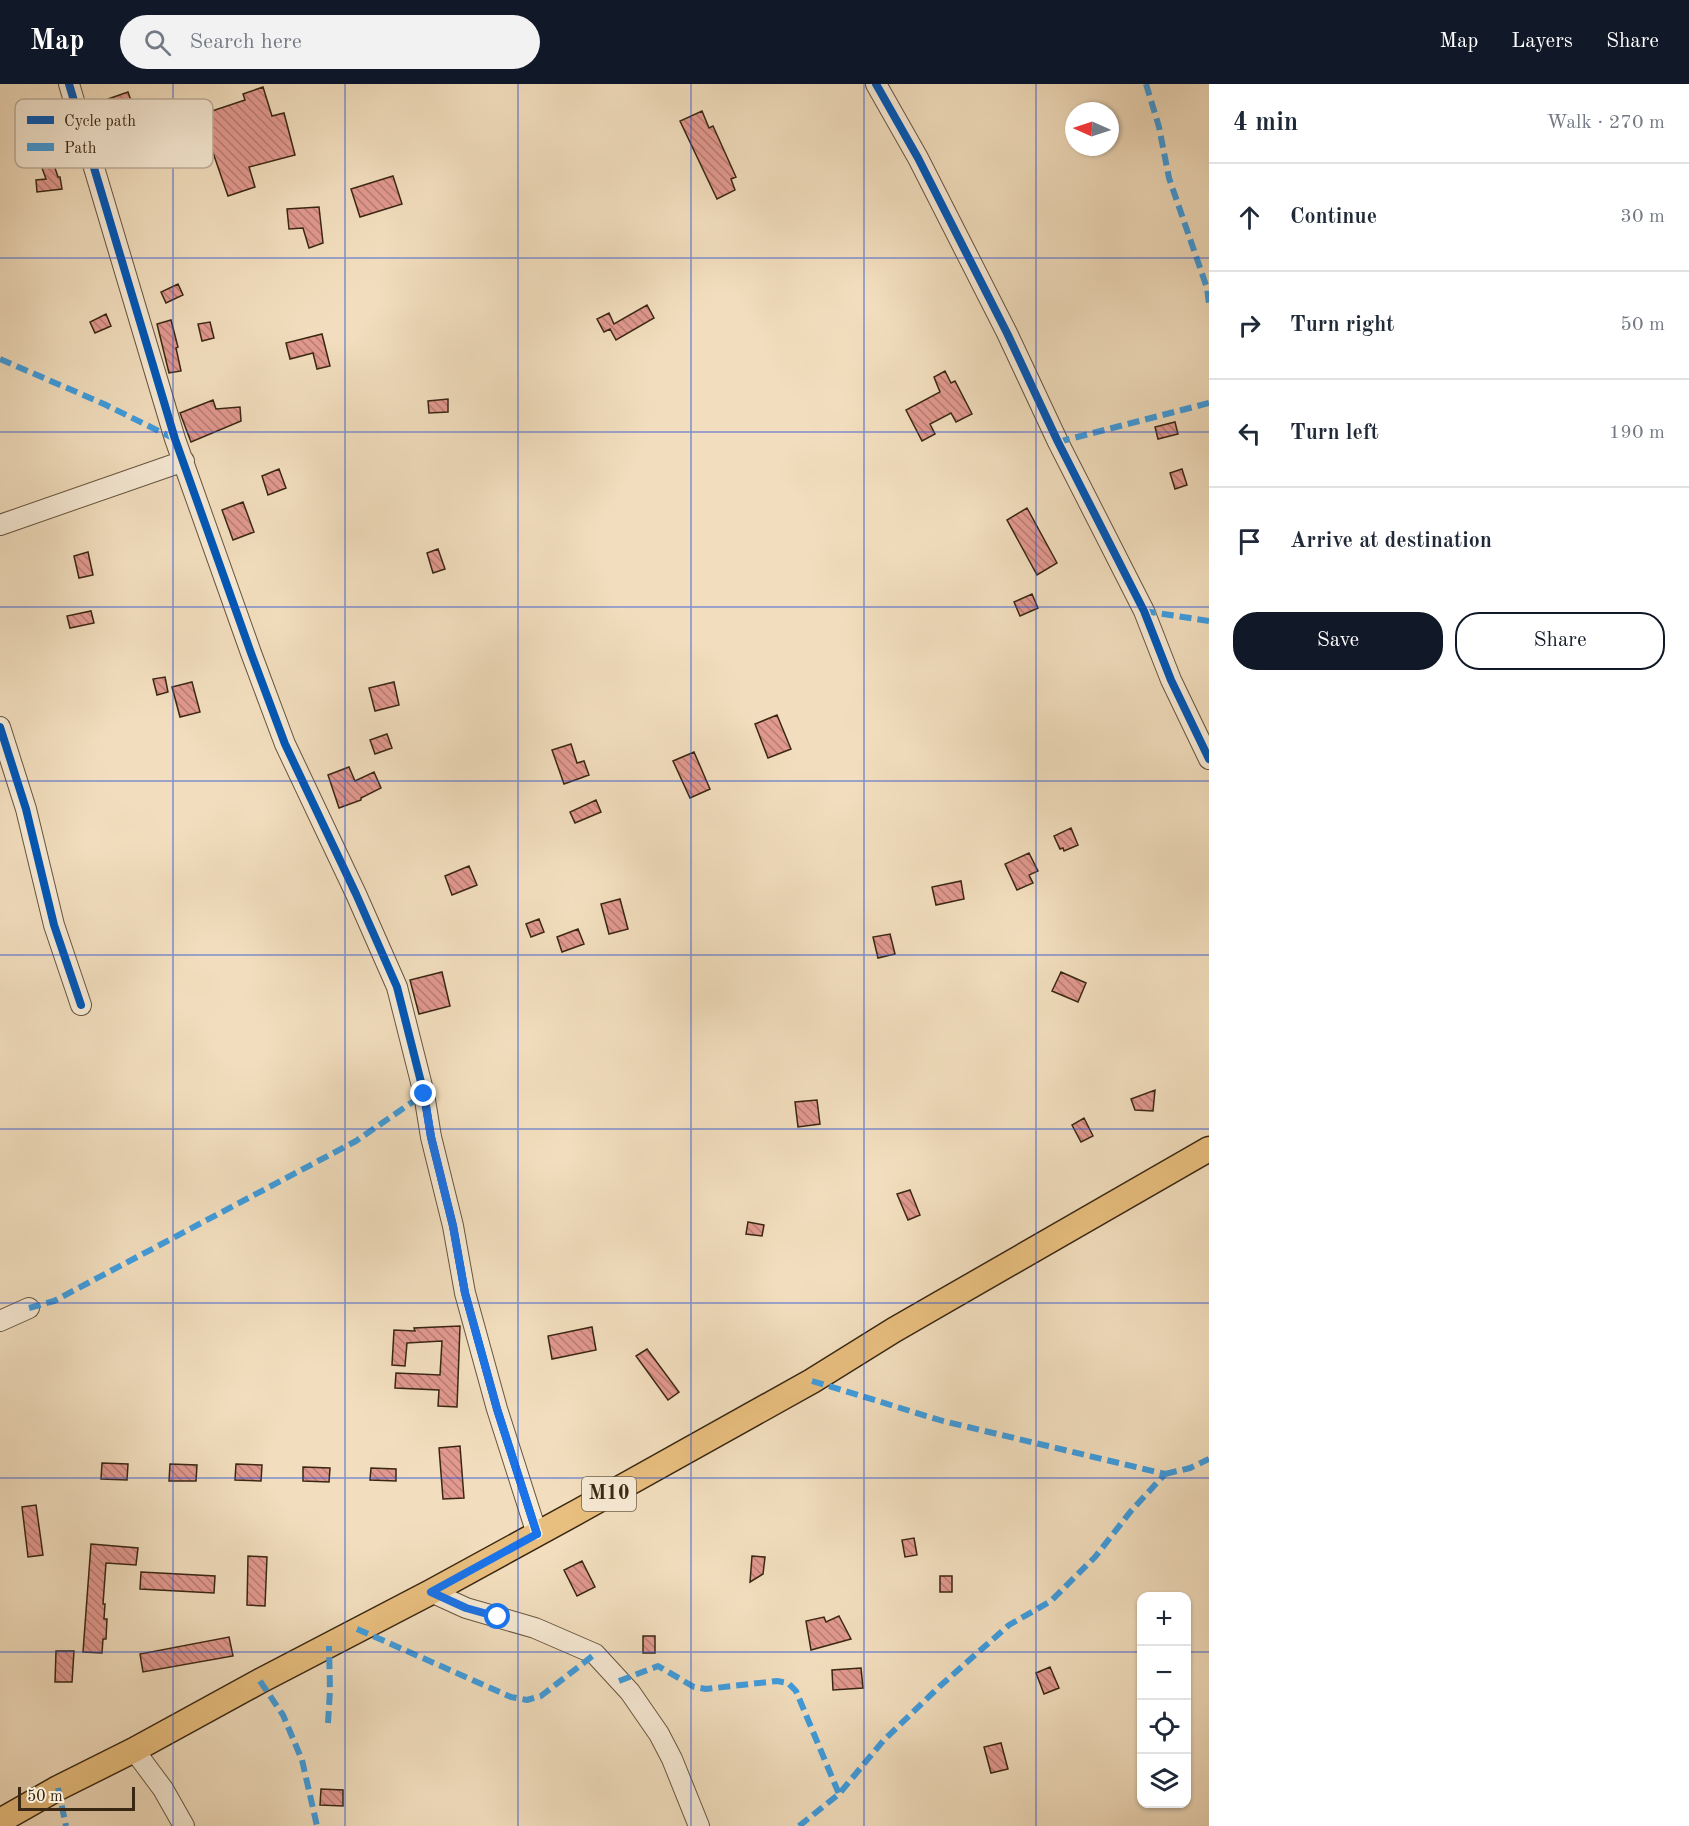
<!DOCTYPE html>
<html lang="en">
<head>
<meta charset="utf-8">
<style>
  body { margin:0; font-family:"Old Standard TT",serif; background:#f2f2f3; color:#1f2937 }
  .controls { position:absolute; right:18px; bottom:18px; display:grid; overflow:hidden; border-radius:12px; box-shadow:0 2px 4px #0004 }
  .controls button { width:54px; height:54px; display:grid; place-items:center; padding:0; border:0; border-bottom:2px solid #e0e1e3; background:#fff; color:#1f2937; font:30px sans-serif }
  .compass { position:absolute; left:1065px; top:18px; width:54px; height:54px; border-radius:50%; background:#fff; box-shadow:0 2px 4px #0004; rotate:273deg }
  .scale { position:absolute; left:18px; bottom:15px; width:117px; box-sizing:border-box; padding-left:6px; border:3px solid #392713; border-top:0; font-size:16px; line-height:21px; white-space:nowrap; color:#392713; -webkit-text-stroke:4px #f7ead5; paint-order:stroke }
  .stop { position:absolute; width:18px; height:18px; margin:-14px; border:4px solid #1a73e8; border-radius:50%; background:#fff }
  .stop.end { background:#1a73e8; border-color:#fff; box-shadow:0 2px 6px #0008 }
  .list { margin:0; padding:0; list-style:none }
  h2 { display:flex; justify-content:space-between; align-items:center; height:78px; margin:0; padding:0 24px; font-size:26px }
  h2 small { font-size:20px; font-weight:400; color:#747a83 }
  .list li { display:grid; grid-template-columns:39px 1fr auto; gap:18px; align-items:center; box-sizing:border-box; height:108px; padding:0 24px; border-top:2px solid #e0e1e3 }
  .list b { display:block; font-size:22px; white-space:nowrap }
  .list em { font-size:20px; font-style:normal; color:#747a83 }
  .actions { display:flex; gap:12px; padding:18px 24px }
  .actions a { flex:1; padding:14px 0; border:2px solid #111827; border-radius:24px; text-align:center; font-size:21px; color:#111827 }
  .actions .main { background:#111827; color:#fff }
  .icon { flex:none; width:33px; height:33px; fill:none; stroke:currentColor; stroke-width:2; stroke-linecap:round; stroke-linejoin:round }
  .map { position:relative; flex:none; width:1209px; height:1742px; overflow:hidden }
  header { display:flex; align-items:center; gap:36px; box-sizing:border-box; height:84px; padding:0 30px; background:#111827; color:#fff }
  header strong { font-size:28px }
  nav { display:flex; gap:33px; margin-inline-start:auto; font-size:21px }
  .search { width:420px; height:54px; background:#f2f2f3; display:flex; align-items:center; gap:15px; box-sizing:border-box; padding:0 21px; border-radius:33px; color:#747a83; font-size:22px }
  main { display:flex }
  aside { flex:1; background:#fff }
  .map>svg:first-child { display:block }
  .building { fill:url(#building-back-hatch); stroke:#392713; stroke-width:1.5 }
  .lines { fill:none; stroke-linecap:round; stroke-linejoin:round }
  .minor-casing { stroke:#67553e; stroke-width:22 }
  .major-casing { stroke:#392713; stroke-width:27 }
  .minor { stroke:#f7ead5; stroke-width:20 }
  .major { stroke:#e9bf7f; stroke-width:24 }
  .quiet { stroke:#3e9cde; stroke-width:6; stroke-dasharray:12 6; stroke-linecap:butt }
  .cycleway-casing { stroke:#f7ead5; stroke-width:11 }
  .cycleway { stroke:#0057b8; stroke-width:8 }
  .route { stroke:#1a73e8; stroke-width:8 }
  .grid { fill:none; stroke:#1d4ed8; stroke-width:1.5; stroke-opacity:0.55 }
  .labels { text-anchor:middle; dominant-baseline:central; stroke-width:6; stroke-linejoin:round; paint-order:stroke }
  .shield { fill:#f7ead5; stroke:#72624d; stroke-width:1.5 }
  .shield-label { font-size:20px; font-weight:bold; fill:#392713 }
  .key { fill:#f7ead5; stroke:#beb09b; stroke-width:1.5 }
  .key-label { font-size:16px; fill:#392713 }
</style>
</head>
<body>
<header>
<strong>Map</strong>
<div class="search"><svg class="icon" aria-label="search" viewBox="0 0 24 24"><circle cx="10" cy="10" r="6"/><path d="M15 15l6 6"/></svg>Search here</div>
<nav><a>Map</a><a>Layers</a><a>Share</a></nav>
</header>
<main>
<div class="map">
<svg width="1209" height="1742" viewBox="0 0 1209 1742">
  <defs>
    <pattern id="building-back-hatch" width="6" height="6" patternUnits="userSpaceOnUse" patternTransform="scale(1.5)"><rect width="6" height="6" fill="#e2998f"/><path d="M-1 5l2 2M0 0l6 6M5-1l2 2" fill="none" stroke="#b87d74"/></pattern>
  </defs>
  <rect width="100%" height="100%" fill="#f2debe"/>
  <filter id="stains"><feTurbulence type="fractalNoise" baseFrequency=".00333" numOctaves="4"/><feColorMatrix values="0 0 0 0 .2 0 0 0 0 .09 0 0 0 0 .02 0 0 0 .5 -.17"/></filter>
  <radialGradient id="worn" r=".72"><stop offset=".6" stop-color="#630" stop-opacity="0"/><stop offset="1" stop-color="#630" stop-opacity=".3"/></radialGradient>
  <path class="building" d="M 263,3 L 272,32 L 284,29 L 295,71 L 249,83 L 255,103 L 228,112 L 200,31 L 245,16 L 243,10 Z
    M 128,8 L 141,45 L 121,52 L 108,15 Z
    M 702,27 L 709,44 L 713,42 L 736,93 L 731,95 L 735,106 L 717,115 L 680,37 Z
    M 53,78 L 58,93 L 60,93 L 62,105 L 37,108 L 36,96 L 46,95 L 41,81 Z
    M 393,92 L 402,120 L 360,133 L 351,105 Z
    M 319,123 L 323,159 L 309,164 L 303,144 L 289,145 L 287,125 Z
    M 178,200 L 183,211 L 166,219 L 161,208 Z
    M 647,221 L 654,234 L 616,256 L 610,245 L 604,248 L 597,235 L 609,229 L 614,240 Z
    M 106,230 L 111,242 L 95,249 L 90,238 Z
    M 171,236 L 178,263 L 176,264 L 181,287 L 169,289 L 157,240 Z
    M 210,238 L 214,254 L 202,257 L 198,240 Z
    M 322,250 L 330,282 L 317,285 L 313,269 L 290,275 L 286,259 Z
    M 945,287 L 951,299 L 955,297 L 972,330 L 956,338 L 951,329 L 930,340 L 935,350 L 922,357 L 906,326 L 940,308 L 934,293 Z
    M 448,315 L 448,328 L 429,329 L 428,317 Z
    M 213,316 L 216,325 L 240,323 L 241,337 L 191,358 L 180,329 Z
    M 1175,338 L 1178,350 L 1158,355 L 1155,343 Z
    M 279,385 L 286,404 L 268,411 L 262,392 Z
    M 1182,385 L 1187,401 L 1175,405 L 1170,389 Z
    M 243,418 L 254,448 L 233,456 L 222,426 Z
    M 1027,424 L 1057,479 L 1037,491 L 1007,436 Z
    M 438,465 L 445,485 L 433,489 L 427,469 Z
    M 88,468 L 93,491 L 79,494 L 74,472 Z
    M 1032,510 L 1038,524 L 1020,532 L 1014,518 Z
    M 91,527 L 94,539 L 70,544 L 67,532 Z
    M 165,593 L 168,608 L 157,611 L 153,595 Z
    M 192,598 L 200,628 L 180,633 L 172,603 Z
    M 394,598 L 399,621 L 375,627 L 369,604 Z
    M 777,631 L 791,665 L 768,674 L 755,640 Z
    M 387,650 L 392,664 L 375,670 L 370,656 Z
    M 571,660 L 577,679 L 584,677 L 589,691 L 564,700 L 552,666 Z
    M 694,668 L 710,705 L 690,714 L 673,677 Z
    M 349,683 L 355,697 L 374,688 L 381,704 L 361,714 L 361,716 L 339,724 L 328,691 Z
    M 596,716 L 601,728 L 575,739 L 570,728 Z
    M 1071,744 L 1078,761 L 1064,767 L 1063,764 L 1060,765 L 1054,752 Z
    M 1029,769 L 1038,787 L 1029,791 L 1033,799 L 1017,806 L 1005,780 Z
    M 469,782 L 477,801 L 452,811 L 445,792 Z
    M 961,797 L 964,815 L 936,821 L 932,803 Z
    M 620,815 L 628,845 L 609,850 L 601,820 Z
    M 539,835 L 544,848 L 531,853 L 526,840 Z
    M 578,845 L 584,860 L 562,868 L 557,853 Z
    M 890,850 L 895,870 L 878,874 L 873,853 Z
    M 442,888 L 450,922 L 419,930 L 410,896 Z
    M 1061,888 L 1086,899 L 1078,918 L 1052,907 Z
    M 1155,1006 L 1153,1027 L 1135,1026 L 1131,1015 Z
    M 817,1016 L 820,1040 L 798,1043 L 795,1018 Z
    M 1084,1034 L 1093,1052 L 1081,1058 L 1072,1041 Z
    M 910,1106 L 920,1131 L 908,1136 L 897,1110 Z
    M 748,1138 L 764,1141 L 762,1152 L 746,1150 Z
    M 460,1242 L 457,1323 L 438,1322 L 439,1306 L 395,1304 L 396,1289 L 440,1291 L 442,1257 L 407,1259 L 405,1282 L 392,1281 L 394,1246 L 415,1247 L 414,1244 Z
    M 592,1243 L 596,1266 L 552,1275 L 548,1252 Z
    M 647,1265 L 679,1308 L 668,1316 L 636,1272 Z
    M 460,1362 L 464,1414 L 443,1415 L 439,1364 Z
    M 102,1379 L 128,1380 L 127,1396 L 101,1395 Z
    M 170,1380 L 197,1381 L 196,1397 L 169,1397 Z
    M 236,1380 L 262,1381 L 261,1397 L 235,1396 Z
    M 303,1383 L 330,1384 L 329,1398 L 303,1397 Z
    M 371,1384 L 396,1385 L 396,1397 L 370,1396 Z
    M 36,1421 L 43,1471 L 28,1473 L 22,1423 Z
    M 914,1454 L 917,1471 L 905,1473 L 902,1456 Z
    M 91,1460 L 138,1464 L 136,1481 L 106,1479 L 103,1520 L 105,1520 L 104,1535 L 107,1535 L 106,1555 L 103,1555 L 102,1569 L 83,1568 Z
    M 248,1472 L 267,1473 L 265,1522 L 247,1521 Z
    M 752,1472 L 765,1473 L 763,1490 L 750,1498 Z
    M 582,1477 L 595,1503 L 577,1512 L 564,1486 Z
    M 141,1488 L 215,1492 L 214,1509 L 140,1505 Z
    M 940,1492 L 952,1492 L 952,1508 L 940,1508 Z
    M 839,1532 L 851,1555 L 811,1566 L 806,1537 L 824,1533 L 826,1538 Z
    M 643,1552 L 655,1552 L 655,1569 L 643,1569 Z
    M 229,1553 L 233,1572 L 143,1588 L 140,1570 Z
    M 56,1567 L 74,1567 L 72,1598 L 55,1598 Z
    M 1050,1583 L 1059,1604 L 1044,1610 L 1036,1589 Z
    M 861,1584 L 863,1604 L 833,1606 L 832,1586 Z
    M 1001,1659 L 1008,1685 L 991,1689 L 984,1663 Z
    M 321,1705 L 343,1706 L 343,1722 L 320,1721 Z"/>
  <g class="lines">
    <g class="minor-casing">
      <path id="minor" d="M 69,0 L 175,355 L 251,569 L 285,660 L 356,810 L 397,903 L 424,1010 L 431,1053 L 453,1142 L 465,1209 L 497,1325 L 537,1450
        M 876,0 L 918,74 L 1007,249 L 1058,358 L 1144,527 L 1171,596 L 1209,675
        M 0,441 L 184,377
        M 0,643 L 26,725 L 54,841 L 81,921
        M 0,1237 L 29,1224
        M 431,1508 L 466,1524 L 535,1544 L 595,1570 L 630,1608 L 659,1650 L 672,1675 L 699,1742
        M 134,1666 L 163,1705 L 184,1742"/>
    </g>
    <g class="major-casing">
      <path id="major" d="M 0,1737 L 58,1704 L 134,1666 L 260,1597 L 431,1508 L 579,1427 L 812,1297 L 894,1246 L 1209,1065"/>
    </g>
    <use href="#minor" class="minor"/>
    <use href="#major" class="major"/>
    <path class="quiet" d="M 1146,0 L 1159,43 L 1169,94 L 1207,204 L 1209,220
      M 0,275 L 104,320 L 175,355
      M 1058,358 L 1209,319
      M 1144,527 L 1209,537
      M 29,1224 L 54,1217 L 356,1057 L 424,1010
      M 1165,1390 L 1190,1384 L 1209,1375
      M 357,1545 L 511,1613 L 527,1616 L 541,1612 L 595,1570
      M 260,1597 L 283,1631 L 302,1676 L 317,1742
      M 619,1597 L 658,1582 L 694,1603 L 706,1605 L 777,1597 L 788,1599 L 796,1607 L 839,1710
      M 328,1639 L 330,1606 L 329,1562
      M 58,1704 L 66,1742
      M 799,1742 L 839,1710 L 883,1657 L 940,1602 L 1009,1541 L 1051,1517 L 1095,1473 L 1131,1427 L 1165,1390 L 943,1337 L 812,1297"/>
    <g class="cycleway-casing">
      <path id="cycleway" d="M 69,0 L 175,355 L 251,569 L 285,660 L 356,810 L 397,903 L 424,1010 L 431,1053 L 453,1142 L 465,1209 L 497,1325 L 537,1450
        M 876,0 L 918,74 L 1007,249 L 1058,358 L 1144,527 L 1171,596 L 1209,675
        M 0,643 L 26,725 L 54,841 L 81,921"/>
    </g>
    <use href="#cycleway" class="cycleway"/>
  </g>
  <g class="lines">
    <path class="route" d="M 424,1010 L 431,1053 L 453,1142 L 465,1209 L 497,1325 L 537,1450 L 431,1508 L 466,1524 L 498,1533"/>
  </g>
  <path class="grid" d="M 173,0 L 173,1742M 345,0 L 345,1742M 518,0 L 518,1742M 691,0 L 691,1742M 864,0 L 864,1742M 1036,0 L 1036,1742M 0,174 L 1209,174M 0,348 L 1209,348M 0,523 L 1209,523M 0,697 L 1209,697M 0,871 L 1209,871M 0,1045 L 1209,1045M 0,1219 L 1209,1219M 0,1394 L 1209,1394M 0,1568 L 1142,1568M 1186,1568 L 1209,1568"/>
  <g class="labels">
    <rect class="shield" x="582" y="1393" width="54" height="34" rx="4.5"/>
    <g class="shield-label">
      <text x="609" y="1410">M10</text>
    </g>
  </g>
  <rect x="15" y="15" width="198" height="69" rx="9" class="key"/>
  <rect x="27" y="32" width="27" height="8" fill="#0057b8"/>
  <rect x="27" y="59" width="27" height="8" fill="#3e9cde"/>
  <g class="key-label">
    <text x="64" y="42">Cycle path</text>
    <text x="64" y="69">Path</text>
  </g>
  <rect width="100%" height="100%" filter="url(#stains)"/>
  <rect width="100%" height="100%" fill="url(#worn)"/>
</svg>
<div class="controls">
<button>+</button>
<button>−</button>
<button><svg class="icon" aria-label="locate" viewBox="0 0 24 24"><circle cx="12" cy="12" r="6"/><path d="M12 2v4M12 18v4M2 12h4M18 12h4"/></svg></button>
<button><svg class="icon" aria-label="layers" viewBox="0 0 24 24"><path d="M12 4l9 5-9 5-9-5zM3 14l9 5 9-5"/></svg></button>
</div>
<svg class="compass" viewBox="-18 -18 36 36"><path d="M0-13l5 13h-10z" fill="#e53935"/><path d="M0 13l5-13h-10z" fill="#747a83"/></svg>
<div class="scale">50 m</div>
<div class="stop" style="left:498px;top:1533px"></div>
<div class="stop end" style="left:424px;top:1010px"></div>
</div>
<aside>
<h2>4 min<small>Walk · 270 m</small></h2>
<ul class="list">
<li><svg class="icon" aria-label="ahead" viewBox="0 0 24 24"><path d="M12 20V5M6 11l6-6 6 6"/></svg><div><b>Continue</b></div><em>30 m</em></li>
<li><svg class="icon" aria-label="right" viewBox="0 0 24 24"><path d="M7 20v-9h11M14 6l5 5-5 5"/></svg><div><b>Turn right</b></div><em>50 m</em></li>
<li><svg class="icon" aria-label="left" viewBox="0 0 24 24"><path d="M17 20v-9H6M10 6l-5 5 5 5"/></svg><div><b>Turn left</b></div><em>190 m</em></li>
<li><svg class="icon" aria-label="arrive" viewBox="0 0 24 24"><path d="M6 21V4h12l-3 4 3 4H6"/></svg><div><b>Arrive at destination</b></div></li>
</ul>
<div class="actions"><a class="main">Save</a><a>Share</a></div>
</aside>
</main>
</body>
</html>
